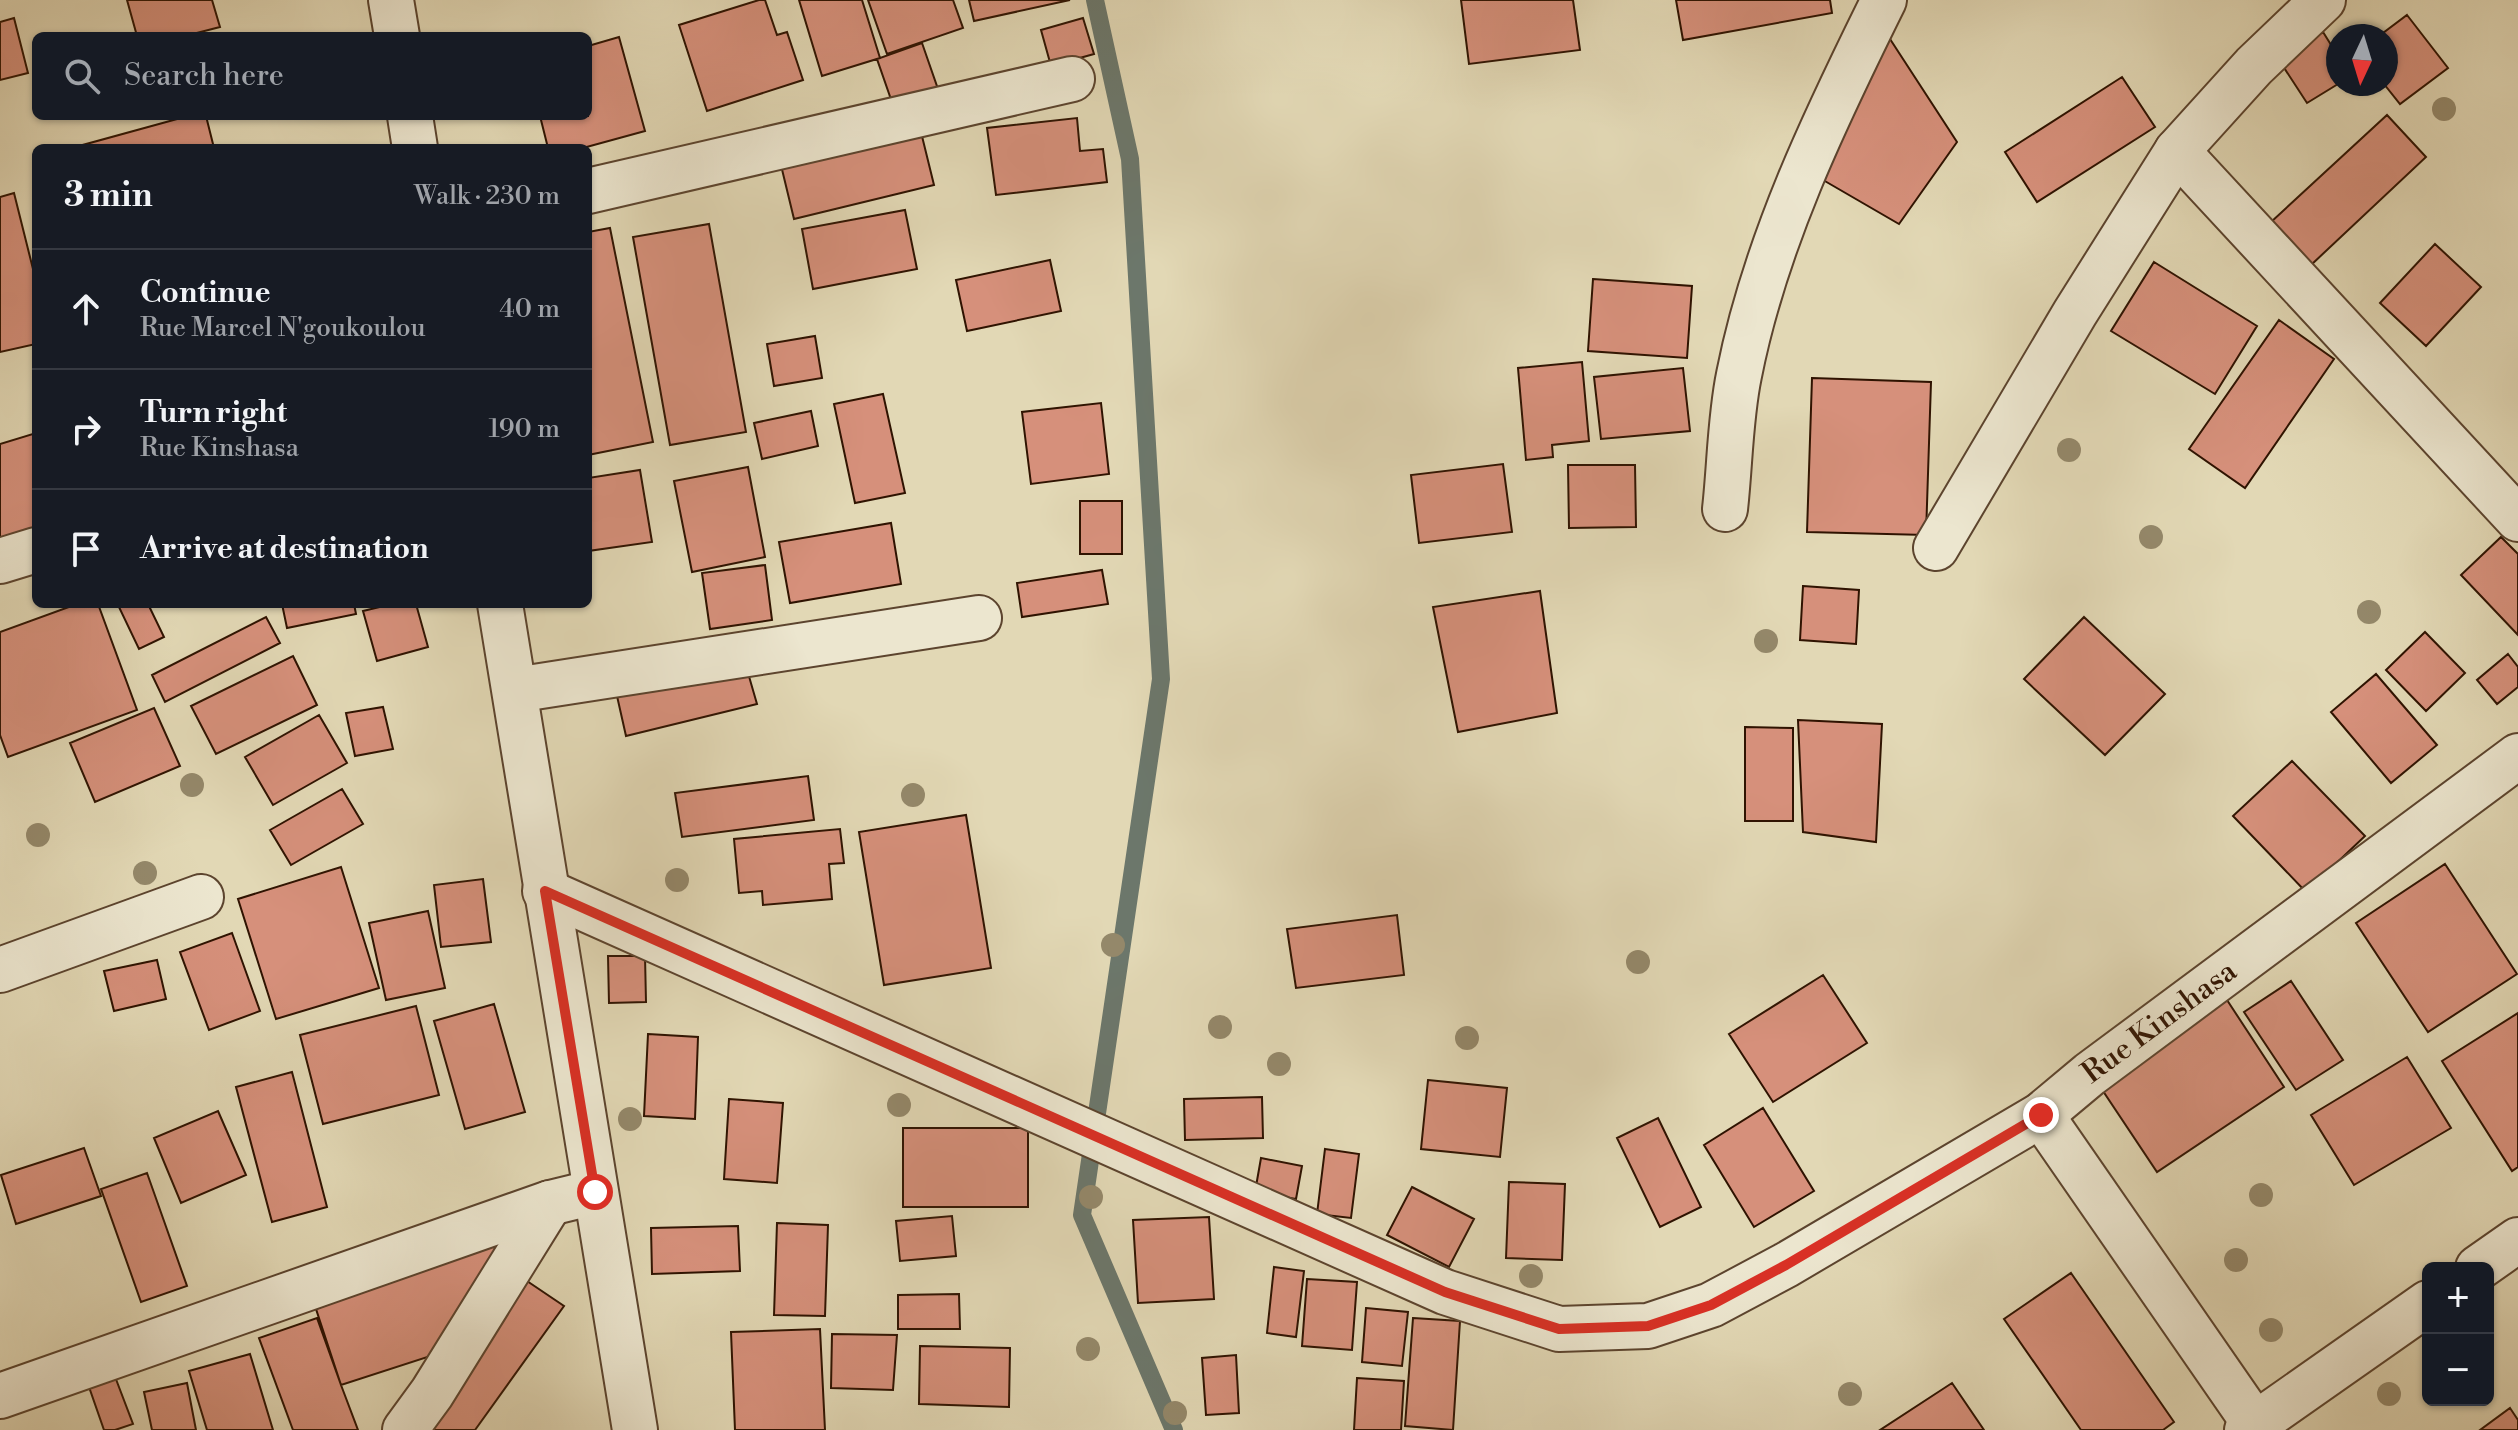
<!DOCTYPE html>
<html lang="en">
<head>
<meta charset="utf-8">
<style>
  body { margin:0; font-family:"Libre Bodoni",serif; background:#20242c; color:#f1f3f6 }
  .controls { position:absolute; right:24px; bottom:24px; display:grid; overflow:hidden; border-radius:12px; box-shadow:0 2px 6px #0004 }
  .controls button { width:72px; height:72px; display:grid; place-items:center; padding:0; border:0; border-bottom:2px solid #363941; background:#171b24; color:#f1f3f6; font:40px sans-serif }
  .compass { position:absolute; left:2326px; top:24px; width:72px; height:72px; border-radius:50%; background:#171b24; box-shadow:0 2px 6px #0004; rotate:184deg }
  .stop { position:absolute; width:24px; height:24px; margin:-18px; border:6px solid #d93025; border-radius:50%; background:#fff }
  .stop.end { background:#d93025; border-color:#fff; box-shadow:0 2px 8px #0008 }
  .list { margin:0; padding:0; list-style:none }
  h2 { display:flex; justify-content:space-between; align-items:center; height:104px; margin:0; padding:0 32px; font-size:34px }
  h2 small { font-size:26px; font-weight:400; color:#9ea1a6 }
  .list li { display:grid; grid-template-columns:52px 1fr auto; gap:24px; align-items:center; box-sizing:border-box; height:120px; padding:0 32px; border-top:2px solid #363941 }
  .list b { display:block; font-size:30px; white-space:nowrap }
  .list p { margin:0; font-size:26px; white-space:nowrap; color:#9ea1a6 }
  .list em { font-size:26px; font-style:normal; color:#9ea1a6 }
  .icon { flex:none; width:44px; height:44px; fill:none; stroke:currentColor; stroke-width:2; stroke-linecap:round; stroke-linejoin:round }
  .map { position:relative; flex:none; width:2518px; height:1430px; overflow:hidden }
  .search { position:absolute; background:#171b24; box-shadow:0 2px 6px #0004; left:32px; top:32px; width:560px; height:88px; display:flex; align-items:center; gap:20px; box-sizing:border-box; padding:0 28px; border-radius:12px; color:#9ea1a6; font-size:30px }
  .panel { position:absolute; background:#171b24; box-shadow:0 2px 6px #0004; left:32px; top:144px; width:560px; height:464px; border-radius:12px }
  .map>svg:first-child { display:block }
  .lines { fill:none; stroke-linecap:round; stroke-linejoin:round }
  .stream { stroke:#6c776b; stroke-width:18 }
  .building { fill:#d6907b; stroke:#2f1301; stroke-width:2 }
  .street-casing { stroke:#5c442e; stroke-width:48 }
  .street { stroke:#ece6cf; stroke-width:44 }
  .tree { fill:#94886a }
  .route { stroke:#d93025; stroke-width:10 }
  .labels { text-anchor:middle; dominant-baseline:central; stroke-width:6; stroke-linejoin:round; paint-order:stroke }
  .street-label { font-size:30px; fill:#2f1301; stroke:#ece6cf }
</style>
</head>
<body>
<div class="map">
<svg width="2518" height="1430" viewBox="0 0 2518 1430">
  <rect width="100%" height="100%" fill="#e2d8b5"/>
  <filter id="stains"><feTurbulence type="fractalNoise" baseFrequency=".0025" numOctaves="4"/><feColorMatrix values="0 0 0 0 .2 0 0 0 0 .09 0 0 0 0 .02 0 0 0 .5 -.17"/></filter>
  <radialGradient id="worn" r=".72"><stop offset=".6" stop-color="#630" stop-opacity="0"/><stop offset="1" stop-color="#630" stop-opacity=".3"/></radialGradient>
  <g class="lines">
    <path class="stream" d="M 1095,0 L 1130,159 L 1161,679 L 1082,1215 L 1174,1430"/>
  </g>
  <path class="building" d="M 127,0 L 212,0 L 220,27 L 185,36 L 137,36 Z
    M 759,0 L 765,0 L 777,35 L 787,32 L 803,80 L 707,111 L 679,25 Z
    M 799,0 L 862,0 L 880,58 L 822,76 Z
    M 868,0 L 953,0 L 963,28 L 887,54 Z
    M 969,0 L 1070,0 L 974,21 Z
    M 1461,0 L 1573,0 L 1580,50 L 1469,64 Z
    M 1676,0 L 1830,0 L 1832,13 L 1683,40 Z
    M 2407,15 L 2448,68 L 2400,104 L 2384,84 L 2386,36 L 2379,36 Z
    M 14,18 L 28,73 L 0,80 L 0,22 Z
    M 1083,18 L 1094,54 L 1051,66 L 1041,30 Z
    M 2323,32 L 2338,56 L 2338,84 L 2307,103 L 2279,60 Z
    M 619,37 L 645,131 L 583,148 L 548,148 L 540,116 L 588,116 L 588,46 Z
    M 1890,39 L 1957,142 L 1899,224 L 1811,173 Z
    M 922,43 L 939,92 L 894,108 L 877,59 Z
    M 2122,77 L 2155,127 L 2037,202 L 2005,152 Z
    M 2387,115 L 2426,157 L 2311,265 L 2271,222 Z
    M 188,116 L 206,116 L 214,148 L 80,148 L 79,146 Z
    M 1077,118 L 1080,151 L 1103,149 L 1107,182 L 996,195 L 987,128 Z
    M 919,124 L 934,185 L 794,219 L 779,157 Z
    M 14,193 L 36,281 L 36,344 L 0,352 L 0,197 Z
    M 905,210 L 917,269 L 813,289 L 802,229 Z
    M 709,224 L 746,432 L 670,445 L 633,237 Z
    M 610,228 L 653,442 L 588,455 L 588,232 Z
    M 2435,244 L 2481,287 L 2426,346 L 2380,303 Z
    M 1050,260 L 1061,311 L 967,331 L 956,280 Z
    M 2154,262 L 2257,326 L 2215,394 L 2111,331 Z
    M 1593,279 L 1692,286 L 1687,358 L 1588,351 Z
    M 2279,320 L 2334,359 L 2245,488 L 2189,449 Z
    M 815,336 L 822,378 L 774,386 L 767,344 Z
    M 1582,362 L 1589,441 L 1552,445 L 1553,457 L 1526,460 L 1518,368 Z
    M 1683,368 L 1690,431 L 1601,439 L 1594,377 Z
    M 1812,378 L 1931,382 L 1926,535 L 1807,532 Z
    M 883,394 L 905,493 L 855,503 L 834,404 Z
    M 1101,403 L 1109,474 L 1031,484 L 1022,412 Z
    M 811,411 L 818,446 L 762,459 L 754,423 Z
    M 36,433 L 36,528 L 0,539 L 0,444 Z
    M 1503,464 L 1512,532 L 1419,543 L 1411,475 Z
    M 1568,465 L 1635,465 L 1636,527 L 1569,528 Z
    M 748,467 L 765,557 L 692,572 L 674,481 Z
    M 640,470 L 652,542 L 588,551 L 588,478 Z
    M 1080,501 L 1122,501 L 1122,554 L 1080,554 Z
    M 891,523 L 901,584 L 790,603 L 779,542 Z
    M 2501,537 L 2518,554 L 2518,635 L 2461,575 Z
    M 765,565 L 772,620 L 710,629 L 702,573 Z
    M 1102,570 L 1108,604 L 1022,617 L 1017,583 Z
    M 1803,586 L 1859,590 L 1856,644 L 1800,640 Z
    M 1540,591 L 1557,713 L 1458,732 L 1433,607 Z
    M 77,604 L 98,604 L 137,710 L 8,757 L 0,735 L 0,632 Z
    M 148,604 L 164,637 L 139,649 L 118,605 Z
    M 282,604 L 354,604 L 356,614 L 287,628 Z
    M 392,604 L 416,604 L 428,647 L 377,661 L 363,611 Z
    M 266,617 L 280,643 L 165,702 L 152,675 Z
    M 2084,617 L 2165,694 L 2105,755 L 2024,679 Z
    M 2425,632 L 2465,673 L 2426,711 L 2386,670 Z
    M 2508,654 L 2518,667 L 2518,687 L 2497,704 L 2477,680 Z
    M 293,656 L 317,705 L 216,754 L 191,706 Z
    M 746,666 L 757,704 L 626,736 L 617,696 Z
    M 2376,674 L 2437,745 L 2391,783 L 2331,712 Z
    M 383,707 L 393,749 L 355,756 L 346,713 Z
    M 154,708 L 180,766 L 95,802 L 70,743 Z
    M 319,715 L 347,763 L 273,805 L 245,757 Z
    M 1798,720 L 1882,724 L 1876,842 L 1803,832 Z
    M 1745,727 L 1793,728 L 1793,821 L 1745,821 Z
    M 2292,761 L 2365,836 L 2306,892 L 2233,816 Z
    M 808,776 L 814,820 L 682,837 L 675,793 Z
    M 342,789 L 363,824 L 291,865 L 270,830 Z
    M 966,815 L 991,968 L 884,985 L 859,832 Z
    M 840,829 L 844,863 L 829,864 L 832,899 L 763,905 L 762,891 L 739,893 L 734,839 Z
    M 2445,864 L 2517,974 L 2428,1032 L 2356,923 Z
    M 341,867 L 379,988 L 276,1019 L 238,899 Z
    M 483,879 L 491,942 L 441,947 L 434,885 Z
    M 428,911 L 445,988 L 386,1000 L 369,923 Z
    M 1397,915 L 1404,975 L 1296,988 L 1287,929 Z
    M 232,933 L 260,1011 L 209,1030 L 180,952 Z
    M 608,956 L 645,956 L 646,1002 L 609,1003 Z
    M 157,960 L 166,999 L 114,1011 L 104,971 Z
    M 1823,975 L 1867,1043 L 1773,1102 L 1729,1034 Z
    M 2291,981 L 2343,1060 L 2296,1090 L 2244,1012 Z
    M 2227,1000 L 2284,1087 L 2157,1172 L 2099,1085 Z
    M 494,1004 L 525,1112 L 465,1129 L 434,1021 Z
    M 416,1006 L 439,1095 L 323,1124 L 300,1035 Z
    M 2518,1013 L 2518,1167 L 2512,1171 L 2442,1061 Z
    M 648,1034 L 698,1037 L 695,1119 L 644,1116 Z
    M 2407,1057 L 2451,1128 L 2354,1185 L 2311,1115 Z
    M 292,1072 L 327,1207 L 272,1222 L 236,1087 Z
    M 1428,1080 L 1507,1088 L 1500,1157 L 1421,1149 Z
    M 1262,1097 L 1263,1138 L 1185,1140 L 1184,1099 Z
    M 729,1099 L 783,1103 L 777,1183 L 724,1179 Z
    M 1763,1108 L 1814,1191 L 1754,1227 L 1704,1145 Z
    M 218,1111 L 246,1175 L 181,1203 L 154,1138 Z
    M 1658,1118 L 1701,1207 L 1660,1227 L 1617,1138 Z
    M 903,1128 L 1028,1128 L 1028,1207 L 903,1207 Z
    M 84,1148 L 101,1196 L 16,1224 L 1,1175 Z
    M 1325,1149 L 1359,1154 L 1351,1218 L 1317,1214 Z
    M 1261,1158 L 1302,1166 L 1296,1199 L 1255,1192 Z
    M 147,1173 L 187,1286 L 141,1302 L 101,1189 Z
    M 1509,1182 L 1565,1184 L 1562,1260 L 1506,1258 Z
    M 1412,1187 L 1474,1219 L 1449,1267 L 1387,1235 Z
    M 952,1216 L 956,1256 L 900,1261 L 896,1221 Z
    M 1209,1217 L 1214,1299 L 1138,1303 L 1133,1220 Z
    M 777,1223 L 828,1225 L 825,1316 L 774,1315 Z
    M 738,1226 L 740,1271 L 652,1274 L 651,1228 Z
    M 489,1241 L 507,1263 L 443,1352 L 341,1385 L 316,1309 Z
    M 1274,1267 L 1304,1271 L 1296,1337 L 1267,1333 Z
    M 2071,1273 L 2174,1422 L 2163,1430 L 2081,1430 L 2004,1319 Z
    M 524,1279 L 564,1306 L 475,1430 L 415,1430 Z
    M 1307,1279 L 1357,1282 L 1352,1350 L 1302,1346 Z
    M 959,1294 L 960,1329 L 898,1329 L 898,1295 Z
    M 1366,1308 L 1408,1312 L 1402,1366 L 1362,1362 Z
    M 317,1318 L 341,1385 L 358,1430 L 293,1430 L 259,1338 Z
    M 1413,1318 L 1460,1321 L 1453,1430 L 1405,1426 Z
    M 820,1329 L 825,1430 L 735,1430 L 731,1332 Z
    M 832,1334 L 897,1335 L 893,1390 L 831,1388 Z
    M 920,1346 L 1010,1348 L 1009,1407 L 919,1404 Z
    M 250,1354 L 273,1430 L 207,1430 L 189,1371 Z
    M 1236,1355 L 1239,1413 L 1206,1415 L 1202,1358 Z
    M 114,1374 L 133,1424 L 115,1430 L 104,1430 L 88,1384 Z
    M 1357,1378 L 1404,1381 L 1401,1430 L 1354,1430 Z
    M 187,1383 L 196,1430 L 152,1430 L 144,1392 Z
    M 1952,1383 L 1984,1430 L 1880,1430 Z
    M 2510,1408 L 2518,1420 L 2518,1430 L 2480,1430 Z"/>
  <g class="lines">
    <g class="street-casing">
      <g id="street">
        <path d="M 391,0 L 397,36"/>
        <path d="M 410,116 L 415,148"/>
        <path d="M 2177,151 L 2518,519"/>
        <path d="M 588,191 L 1072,79"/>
        <path d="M 1725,509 C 1730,465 1730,418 1739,375 C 1765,243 1825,119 1884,0"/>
        <path d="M 1936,548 L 2075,313 L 2177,151 L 2254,66 L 2323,0"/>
        <path d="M 0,561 L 36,550"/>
        <path d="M 500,604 L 635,1430"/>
        <path d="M 515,690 L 979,618"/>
        <path id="s1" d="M 545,891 L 1445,1292 L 1559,1329 L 1648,1326 L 1711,1305 L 1786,1265 L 2041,1115 L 2090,1074 L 2518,756"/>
        <path d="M 0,970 L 201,897"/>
        <path d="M 2041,1115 L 2259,1430"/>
        <path d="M 2478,1268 L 2518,1240"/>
        <path d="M 0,1396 L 550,1203 L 595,1192"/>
        <path d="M 405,1430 L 432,1393 L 550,1203"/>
        <path d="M 2247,1430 L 2428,1303"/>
      </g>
    </g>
    <use href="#street" class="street"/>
  </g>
  <g class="tree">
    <circle cx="2444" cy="109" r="12"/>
    <circle cx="2069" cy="450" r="12"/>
    <circle cx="2151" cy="537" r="12"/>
    <circle cx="2369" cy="612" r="12"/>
    <circle cx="1766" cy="641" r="12"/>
    <circle cx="192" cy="785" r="12"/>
    <circle cx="913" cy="795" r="12"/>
    <circle cx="38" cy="835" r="12"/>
    <circle cx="145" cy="873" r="12"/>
    <circle cx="677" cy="880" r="12"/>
    <circle cx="1113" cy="945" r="12"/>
    <circle cx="1638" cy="962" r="12"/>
    <circle cx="1220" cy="1027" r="12"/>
    <circle cx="1467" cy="1038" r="12"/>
    <circle cx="1279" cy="1064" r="12"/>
    <circle cx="899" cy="1105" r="12"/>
    <circle cx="630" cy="1119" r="12"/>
    <circle cx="2261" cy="1195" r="12"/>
    <circle cx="1091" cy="1197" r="12"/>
    <circle cx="2236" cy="1260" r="12"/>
    <circle cx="1531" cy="1276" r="12"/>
    <circle cx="2271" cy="1330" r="12"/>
    <circle cx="1088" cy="1349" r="12"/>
    <circle cx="1850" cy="1394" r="12"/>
    <circle cx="2389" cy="1394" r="12"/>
    <circle cx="1175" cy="1413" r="12"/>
  </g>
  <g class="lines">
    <path class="route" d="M 595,1192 L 545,891 L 1445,1292 L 1559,1329 L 1648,1326 L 1711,1305 L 1786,1265 L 2041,1115"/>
  </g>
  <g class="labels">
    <g class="street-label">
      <text stroke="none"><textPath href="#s1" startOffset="1792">Rue Kinshasa</textPath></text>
    </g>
  </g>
  <rect width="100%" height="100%" filter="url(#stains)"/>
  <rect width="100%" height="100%" fill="url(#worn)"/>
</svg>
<div class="controls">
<button>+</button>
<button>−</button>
</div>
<svg class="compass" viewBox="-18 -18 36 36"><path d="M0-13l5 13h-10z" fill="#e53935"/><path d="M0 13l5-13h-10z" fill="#9ea1a6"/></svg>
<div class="stop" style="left:595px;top:1192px"></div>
<div class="stop end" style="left:2041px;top:1115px"></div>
<div class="search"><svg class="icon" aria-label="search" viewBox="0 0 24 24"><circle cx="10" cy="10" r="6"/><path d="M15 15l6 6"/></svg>Search here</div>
<section class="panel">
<h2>3 min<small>Walk · 230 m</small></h2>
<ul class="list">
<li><svg class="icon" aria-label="ahead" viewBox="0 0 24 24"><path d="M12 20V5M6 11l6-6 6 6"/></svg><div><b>Continue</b><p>Rue Marcel N'goukoulou</p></div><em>40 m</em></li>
<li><svg class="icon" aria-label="right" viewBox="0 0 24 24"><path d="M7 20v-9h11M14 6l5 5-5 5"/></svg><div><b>Turn right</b><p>Rue Kinshasa</p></div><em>190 m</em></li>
<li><svg class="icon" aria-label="arrive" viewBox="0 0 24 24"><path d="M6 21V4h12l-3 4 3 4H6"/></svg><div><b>Arrive at destination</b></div></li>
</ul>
</section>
</div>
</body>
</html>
